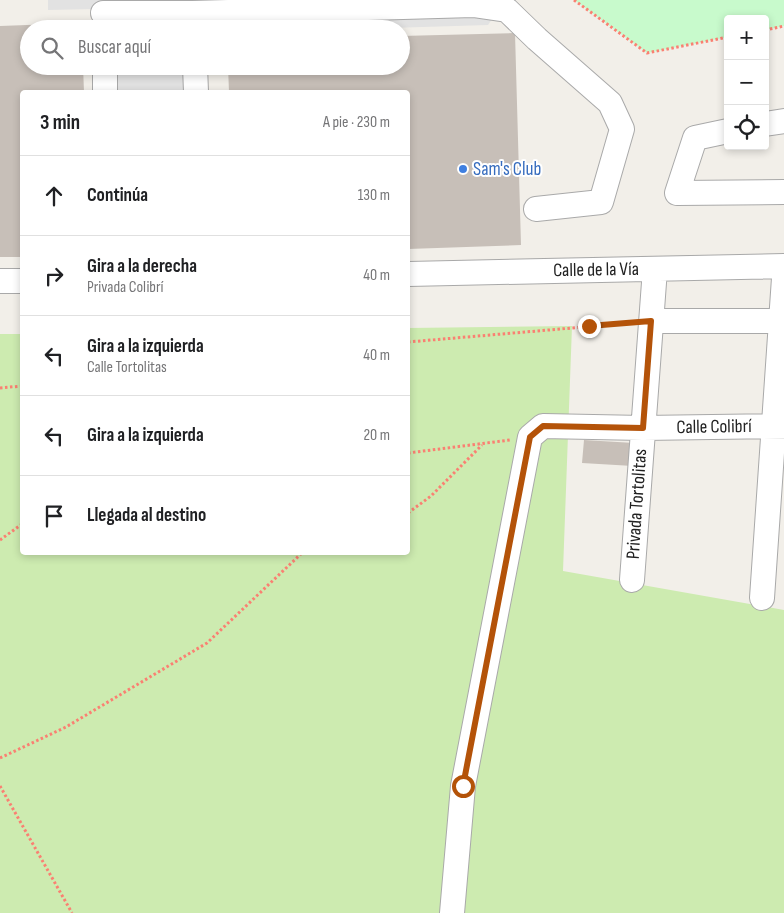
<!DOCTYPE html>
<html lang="es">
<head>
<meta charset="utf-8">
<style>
  body { margin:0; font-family:"Sofia Sans Condensed",sans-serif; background:#f6f6f6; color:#202124 }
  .controls { position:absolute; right:15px; top:15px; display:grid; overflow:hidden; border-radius:5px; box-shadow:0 2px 8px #0003 }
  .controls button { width:45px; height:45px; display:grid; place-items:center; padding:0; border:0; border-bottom:1px solid #e0e0e0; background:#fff; color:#202124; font:25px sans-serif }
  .stop { position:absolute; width:15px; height:15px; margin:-11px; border:4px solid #b45309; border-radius:50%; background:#fff }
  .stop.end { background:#b45309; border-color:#fff; box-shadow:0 1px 5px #0008 }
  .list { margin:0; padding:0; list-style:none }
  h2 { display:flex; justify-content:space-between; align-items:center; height:65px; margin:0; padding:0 20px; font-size:21px }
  h2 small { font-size:16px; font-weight:400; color:#757577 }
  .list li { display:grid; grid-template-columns:32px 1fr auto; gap:15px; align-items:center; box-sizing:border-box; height:80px; padding:0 20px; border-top:1px solid #e0e0e0 }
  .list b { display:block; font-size:19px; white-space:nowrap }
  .list p { margin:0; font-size:16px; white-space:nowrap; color:#757577 }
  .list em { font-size:16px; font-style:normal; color:#757577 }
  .icon { flex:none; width:28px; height:28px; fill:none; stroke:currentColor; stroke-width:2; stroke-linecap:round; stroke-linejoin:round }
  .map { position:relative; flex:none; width:784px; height:913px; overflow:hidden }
  .search { position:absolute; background:#fff; box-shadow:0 2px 8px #0003; left:20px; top:20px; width:390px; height:55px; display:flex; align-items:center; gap:12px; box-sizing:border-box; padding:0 18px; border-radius:28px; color:#757577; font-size:19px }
  .panel { position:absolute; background:#fff; box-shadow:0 2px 8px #0003; left:20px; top:90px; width:390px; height:465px; border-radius:5px }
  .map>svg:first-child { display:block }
  .grass { fill:#cdebb0 }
  .park { fill:#c8facc }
  .parking { fill:#e2e2e2 }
  .building { fill:#c7bfb8 }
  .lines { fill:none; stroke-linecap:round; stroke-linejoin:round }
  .minor-casing { stroke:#a9a9a9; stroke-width:26 }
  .path { stroke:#fa8072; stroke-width:3; stroke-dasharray:2.5 2.5; stroke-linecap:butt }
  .minor { stroke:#fff; stroke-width:24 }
  .route { stroke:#b45309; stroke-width:6 }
  .shop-dot { fill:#3f7fe0; stroke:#fff; stroke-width:2 }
  .labels { text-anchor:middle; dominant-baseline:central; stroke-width:4; stroke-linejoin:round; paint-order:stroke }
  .shop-label { font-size:19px; fill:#366cbe; stroke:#fff; text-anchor:start }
  .street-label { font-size:19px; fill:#222; stroke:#fff }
</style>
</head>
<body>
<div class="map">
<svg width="784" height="913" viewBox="0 0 784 913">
  <rect width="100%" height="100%" fill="#f2efe9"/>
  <path class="grass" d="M 572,326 L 563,571 L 784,610 L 784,913 L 0,913 L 0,334 L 22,334 L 22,552 L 408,552 L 408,328 Z"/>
  <path class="park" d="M 574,0 L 784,0 L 784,26 L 765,30 L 765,19 L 728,19 L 728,37 L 647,53 Z"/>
  <path class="parking" d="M 48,0 L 503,0 L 504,1 L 488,25 L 357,29 L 96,29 L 95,9 L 48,10 Z
    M 96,66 L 204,66 L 204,92 L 96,92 Z"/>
  <path class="building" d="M 81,23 L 81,29 L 29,29 L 29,66 L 83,66 L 84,92 L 22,92 L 22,257 L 0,257 L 0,26 Z
    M 515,33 L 521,245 L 408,249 L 408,92 L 229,92 L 228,66 L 401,66 L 401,36 Z
    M 584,440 L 634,443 L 633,466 L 582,463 Z"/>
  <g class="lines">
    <g class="minor-casing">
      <path id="minor" d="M 103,13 L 193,13 L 473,5 L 507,10 L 537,39 L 610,103 L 622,129 L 601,202 L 536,209
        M 105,66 L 105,92
        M 195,66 L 196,92
        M 765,124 L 784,121
        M 728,131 L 695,138 L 677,193 L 784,192
        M 408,274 L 784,266
        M 0,281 L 22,281
        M 651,321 L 784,321
        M 632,580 L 655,269
        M 762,598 L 784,278
        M 452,913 L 463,786 L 530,437 L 543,426 L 643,428 L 784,426"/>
    </g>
    <path class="path" d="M 574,0 L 647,53 L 728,37
      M 765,30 L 784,26
      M 408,342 L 631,323
      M 0,388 L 22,386
      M 408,453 L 510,440
      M 408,513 L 431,496 L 482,445
      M 0,540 L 22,524
      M 0,758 L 66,727 L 207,643 L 303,552
      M 0,786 L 72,913"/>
    <use href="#minor" class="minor"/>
  </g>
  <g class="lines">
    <path class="route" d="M 463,786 L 530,437 L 543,426 L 643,428 L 651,321 L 589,326"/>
  </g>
  <circle class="shop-dot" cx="463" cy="169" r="5"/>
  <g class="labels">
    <g class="shop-label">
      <text x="473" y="169">Sam's Club</text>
    </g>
    <g class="street-label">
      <text transform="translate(596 270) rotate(-1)">Calle de la Vía</text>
      <text transform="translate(714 427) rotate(-1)">Calle Colibrí</text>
      <text transform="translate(637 504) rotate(-86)">Privada Tortolitas</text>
    </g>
  </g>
</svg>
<div class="controls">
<button>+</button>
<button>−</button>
<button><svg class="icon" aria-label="locate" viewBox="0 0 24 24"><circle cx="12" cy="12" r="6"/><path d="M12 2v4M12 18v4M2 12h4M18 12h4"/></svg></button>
</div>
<div class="stop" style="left:463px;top:786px"></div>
<div class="stop end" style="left:589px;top:326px"></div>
<div class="search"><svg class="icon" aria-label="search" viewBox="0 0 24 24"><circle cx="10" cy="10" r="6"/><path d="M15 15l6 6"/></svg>Buscar aquí</div>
<section class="panel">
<h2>3 min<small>A pie · 230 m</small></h2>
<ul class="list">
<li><svg class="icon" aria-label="ahead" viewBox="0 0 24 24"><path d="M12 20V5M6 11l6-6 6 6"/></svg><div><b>Continúa</b></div><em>130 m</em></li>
<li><svg class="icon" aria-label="right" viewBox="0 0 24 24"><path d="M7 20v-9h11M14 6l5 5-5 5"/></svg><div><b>Gira a la derecha</b><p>Privada Colibrí</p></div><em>40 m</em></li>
<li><svg class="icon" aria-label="left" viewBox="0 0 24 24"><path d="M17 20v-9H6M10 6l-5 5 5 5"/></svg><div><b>Gira a la izquierda</b><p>Calle Tortolitas</p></div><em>40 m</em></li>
<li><svg class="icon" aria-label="left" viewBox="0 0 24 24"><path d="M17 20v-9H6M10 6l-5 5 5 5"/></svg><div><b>Gira a la izquierda</b></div><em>20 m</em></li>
<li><svg class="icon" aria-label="arrive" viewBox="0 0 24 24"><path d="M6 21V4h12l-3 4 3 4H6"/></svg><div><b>Llegada al destino</b></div></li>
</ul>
</section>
</div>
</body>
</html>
